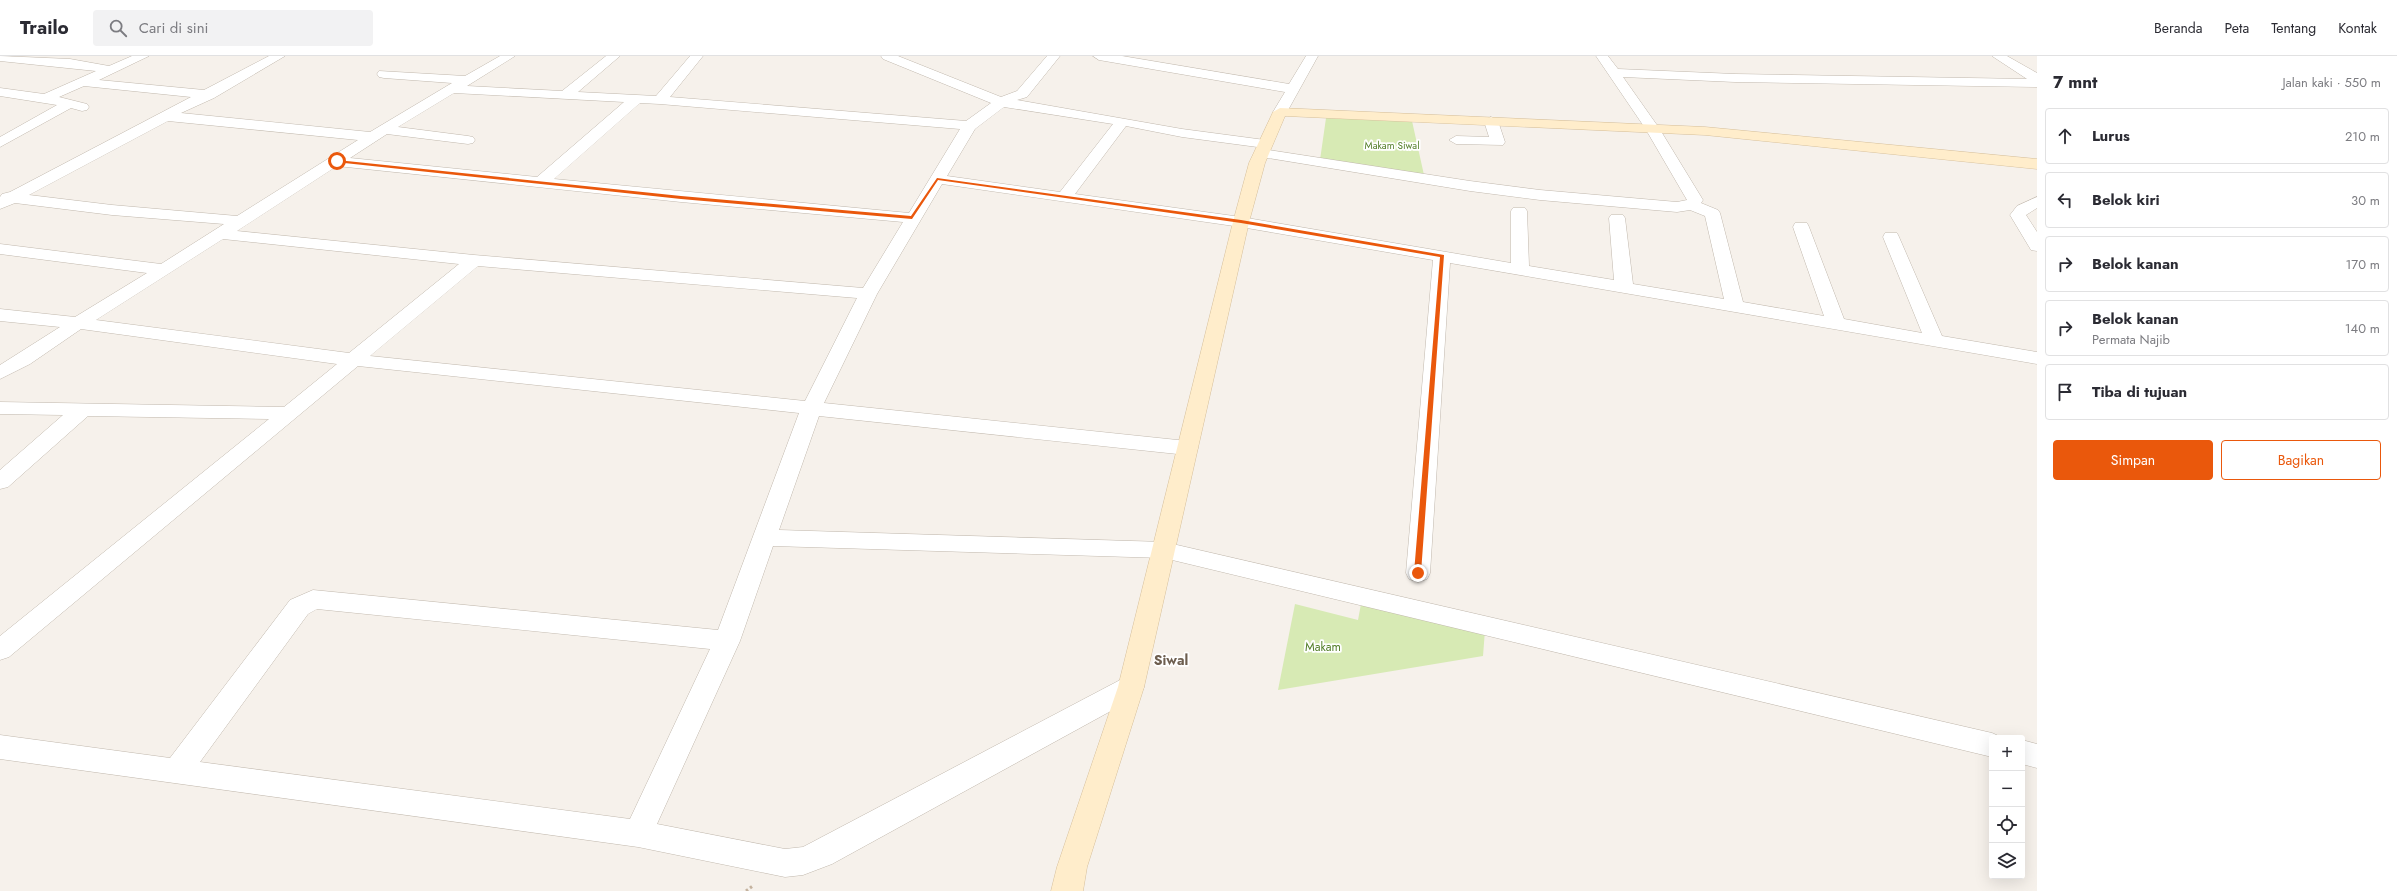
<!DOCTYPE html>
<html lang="id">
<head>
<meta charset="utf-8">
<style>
  body { margin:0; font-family:Jost,sans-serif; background:#f2f2f3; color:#2b2b33 }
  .controls { position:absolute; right:12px; bottom:12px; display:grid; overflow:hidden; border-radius:4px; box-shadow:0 4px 16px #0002 }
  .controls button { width:36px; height:36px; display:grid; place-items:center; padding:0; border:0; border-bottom:1px solid #e1e1e2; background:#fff; color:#2b2b33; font:20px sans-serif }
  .stop { position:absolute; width:12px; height:12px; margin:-9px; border:3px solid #ea580c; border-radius:50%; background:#fff }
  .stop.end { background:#ea580c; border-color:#fff; box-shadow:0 1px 4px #0008 }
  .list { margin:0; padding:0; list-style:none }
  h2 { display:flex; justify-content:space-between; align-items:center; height:52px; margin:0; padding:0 16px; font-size:17px }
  h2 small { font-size:13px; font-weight:400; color:#7c7c81 }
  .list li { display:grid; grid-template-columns:26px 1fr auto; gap:12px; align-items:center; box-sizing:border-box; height:56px; margin:0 8px 8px; padding:0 8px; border:1px solid #e1e1e2; border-radius:4px }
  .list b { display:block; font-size:15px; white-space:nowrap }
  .list p { margin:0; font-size:13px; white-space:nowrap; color:#7c7c81 }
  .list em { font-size:13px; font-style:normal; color:#7c7c81 }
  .actions { display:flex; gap:8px; padding:12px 16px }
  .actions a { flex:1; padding:9px 0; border:1px solid #ea580c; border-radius:4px; text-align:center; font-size:14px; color:#ea580c }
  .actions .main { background:#ea580c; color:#fff }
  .icon { flex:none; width:22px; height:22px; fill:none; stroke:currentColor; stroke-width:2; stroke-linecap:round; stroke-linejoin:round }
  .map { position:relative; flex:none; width:2037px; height:835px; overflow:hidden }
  header { display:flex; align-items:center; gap:24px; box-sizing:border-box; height:56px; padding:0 20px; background:#fff; border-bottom:1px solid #e1e1e2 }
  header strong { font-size:19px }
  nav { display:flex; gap:22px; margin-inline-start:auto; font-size:14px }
  .search { width:280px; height:36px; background:#f2f2f3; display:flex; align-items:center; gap:10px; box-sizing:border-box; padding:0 14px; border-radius:4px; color:#7c7c81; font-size:15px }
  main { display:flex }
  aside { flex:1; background:#fff }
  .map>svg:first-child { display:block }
  .green { fill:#d7eab4 }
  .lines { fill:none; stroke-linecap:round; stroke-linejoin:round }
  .street-casing { stroke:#c1b8ad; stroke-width:1 }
  .secondary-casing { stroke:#d6bf9a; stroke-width:1 }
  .path { stroke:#c4b29e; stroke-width:3; stroke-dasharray:2.5 2.5; stroke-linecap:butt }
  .street { fill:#fff; fill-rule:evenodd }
  .secondary { fill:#ffedcb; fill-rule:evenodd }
  .route { fill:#ea580c }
  .labels { text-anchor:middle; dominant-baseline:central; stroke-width:3.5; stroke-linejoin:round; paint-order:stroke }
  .far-park-label { font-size:10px; fill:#537e29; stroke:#fff }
  .park-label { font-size:12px; fill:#537e29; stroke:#fff }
  .quarter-label { font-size:14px; font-weight:bold; fill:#6d5e4f; stroke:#fff }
</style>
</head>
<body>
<header>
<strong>Trailo</strong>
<div class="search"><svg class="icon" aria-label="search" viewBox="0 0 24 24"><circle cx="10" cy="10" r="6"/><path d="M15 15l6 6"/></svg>Cari di sini</div>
<nav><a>Beranda</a><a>Peta</a><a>Tentang</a><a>Kontak</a></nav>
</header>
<main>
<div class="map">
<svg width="2037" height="835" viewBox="0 0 2037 835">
  <rect width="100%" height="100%" fill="#f6f1eb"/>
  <path class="green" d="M 1326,62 L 1412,65 L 1424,119 L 1320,104 Z
    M 1295,548 L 1358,564 L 1361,548 L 1485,574 L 1483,600 L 1278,634 Z"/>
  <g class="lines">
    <g class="street-casing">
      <path id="street" d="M 0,0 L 70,3 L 109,10 L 132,0 L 149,0 L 99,24 L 204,34 L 269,0 L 285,0 L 214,42 L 181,57 L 370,76 L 452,27 L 384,22 L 379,21 L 377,18 L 379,15 L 465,20 L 500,0 L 515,0 L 467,30 L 562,35 L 606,0 L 620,0 L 578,36 L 656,40 L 690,0 L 703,0 L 670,41 L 966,65 L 991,47 L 883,3 L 881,0 L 898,0 L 1001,41 L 1017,35 L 1047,0 L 1060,0 L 1027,41 L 1017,44 L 1182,73 L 1265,84 L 1272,88 L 1265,92 L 1182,81 L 1126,70 L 1075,138 L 1241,161 L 1511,207 L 1511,155 L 1513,152 L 1525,152 L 1527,155 L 1529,210 L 1614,224 L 1609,162 L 1611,159 L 1623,159 L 1625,162 L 1633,228 L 1724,243 L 1705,160 L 1690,154 L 1677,156 L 1540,144 L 1470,135 L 1262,101 L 1255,97 L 1262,93 L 1470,125 L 1540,134 L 1677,146 L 1687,144 L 1645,72 L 1596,0 L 1608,0 L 1618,13 L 1735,18 L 2027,23 L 1992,0 L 2007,0 L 2037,17 L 2037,31 L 1735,26 L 1623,21 L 1659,72 L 1703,144 L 1701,147 L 1718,154 L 1720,157 L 1743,246 L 1824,260 L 1793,171 L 1795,167 L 1807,167 L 1809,171 L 1844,263 L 1922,277 L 1883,181 L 1885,177 L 1897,177 L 1899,181 L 1942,280 L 2037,296 L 2037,308 L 1450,207 L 1430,517 L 1427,523 L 1418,526 L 1409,523 L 1406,517 L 1433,204 L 1241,171 L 942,128 L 877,238 L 824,347 L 1187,385 L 1195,387 L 1198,392 L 1195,397 L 1187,399 L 819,360 L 779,474 L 1164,486 L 1992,677 L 2003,682 L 1992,682 L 1992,701 L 1164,502 L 773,490 L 740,585 L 657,768 L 785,793 L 803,791 L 1122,623 L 1131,620 L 1140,623 L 1144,631 L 1140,639 L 832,808 L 803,819 L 785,821 L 638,791 L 0,703 L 0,679 L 170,702 L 290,544 L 313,534 L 718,574 L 799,357 L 358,310 L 9,601 L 0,604 L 0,580 L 269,363 L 88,360 L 8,431 L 0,433 L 0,414 L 63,359 L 0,358 L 0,346 L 284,351 L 337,308 L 81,273 L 30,308 L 0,323 L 0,309 L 60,271 L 0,265 L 0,253 L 75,261 L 147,217 L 0,198 L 0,188 L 161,208 L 224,168 L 112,159 L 15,147 L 0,153 L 0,141 L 2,138 L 10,136 L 191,41 L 84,30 L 59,41 L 87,48 L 89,51 L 87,54 L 82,55 L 71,52 L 0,91 L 0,81 L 57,49 L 0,40 L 0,32 L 44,38 L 96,15 L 0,5 ZM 454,37 L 624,46 L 537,121 L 350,102 L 387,78 L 468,88 L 473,87 L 475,84 L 473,81 L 468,80 L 398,71 ZM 640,47 L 660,48 L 960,73 L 909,157 L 554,123 ZM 1004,51 L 1113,68 L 1060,136 L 947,120 L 975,73 ZM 168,65 L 358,84 L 237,160 L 112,149 L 29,139 ZM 337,110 L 681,146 L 903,166 L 863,232 L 474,199 L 237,175 ZM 223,183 L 459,208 L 349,297 L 96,264 ZM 478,210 L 857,242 L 805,345 L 370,300 ZM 317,553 L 710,593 L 630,763 L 200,706 L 308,558 Z
        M 1093,0 L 1122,0 L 1289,28 L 1306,0 L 1318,0 L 1287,56 L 1280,60 L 1273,56 L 1285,36 L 1099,4 Z
        M 1491,61 L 1498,65 L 1505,86 L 1503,89 L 1456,88 L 1449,84 L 1456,80 L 1489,81 L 1484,65 Z
        M 2037,141 L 2037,152 L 2026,159 L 2037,176 L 2037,195 L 2031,194 L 2010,159 L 2017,150 Z
        M 2022,684 L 2037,688 L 2037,712 L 2022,708 Z"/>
    </g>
    <g class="secondary-casing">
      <path id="secondary" d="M 1280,52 L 1705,71 L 2037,103 L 2037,113 L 1705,79 L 1285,60 L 1265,107 L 1249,166 L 1144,631 L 1087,811 L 1083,835 L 1051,835 L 1057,811 L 1118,631 L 1233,166 L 1249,107 L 1273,56 Z"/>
    </g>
    <path class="path" d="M 746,835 L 754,829"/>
    <use href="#street" class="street"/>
    <use href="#secondary" class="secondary"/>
  </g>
  <path class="route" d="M 337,104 L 681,140 L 911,160 L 937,122 L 1241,164 L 1444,199 L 1421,517 L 1418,519 L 1414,517 L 1440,201 L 1241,167 L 938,124 L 912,163 L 681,143 L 335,106 Z"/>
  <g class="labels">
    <g class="far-park-label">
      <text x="1392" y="89">Makam Siwal</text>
    </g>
    <g class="park-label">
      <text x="1323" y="591">Makam</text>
    </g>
    <g class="quarter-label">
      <text x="1171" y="604">Siwal</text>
    </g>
  </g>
</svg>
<div class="controls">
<button>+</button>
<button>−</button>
<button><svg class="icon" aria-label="locate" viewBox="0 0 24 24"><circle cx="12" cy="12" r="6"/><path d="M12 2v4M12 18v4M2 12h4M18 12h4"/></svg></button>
<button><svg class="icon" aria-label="layers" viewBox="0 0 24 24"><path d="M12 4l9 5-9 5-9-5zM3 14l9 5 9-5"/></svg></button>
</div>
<div class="stop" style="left:337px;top:105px"></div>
<div class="stop end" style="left:1418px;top:517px"></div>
</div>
<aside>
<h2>7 mnt<small>Jalan kaki · 550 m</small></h2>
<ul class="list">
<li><svg class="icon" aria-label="ahead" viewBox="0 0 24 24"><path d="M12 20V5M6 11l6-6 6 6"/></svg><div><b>Lurus</b></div><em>210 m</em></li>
<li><svg class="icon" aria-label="left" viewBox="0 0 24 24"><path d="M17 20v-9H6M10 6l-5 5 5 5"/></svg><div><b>Belok kiri</b></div><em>30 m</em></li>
<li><svg class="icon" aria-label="right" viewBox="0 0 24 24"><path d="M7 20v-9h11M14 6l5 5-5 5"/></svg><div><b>Belok kanan</b></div><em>170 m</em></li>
<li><svg class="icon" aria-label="right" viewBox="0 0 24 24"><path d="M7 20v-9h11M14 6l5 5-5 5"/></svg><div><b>Belok kanan</b><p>Permata Najib</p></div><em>140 m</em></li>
<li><svg class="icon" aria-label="arrive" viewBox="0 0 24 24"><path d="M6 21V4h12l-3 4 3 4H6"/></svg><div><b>Tiba di tujuan</b></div></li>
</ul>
<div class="actions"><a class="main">Simpan</a><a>Bagikan</a></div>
</aside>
</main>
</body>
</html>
